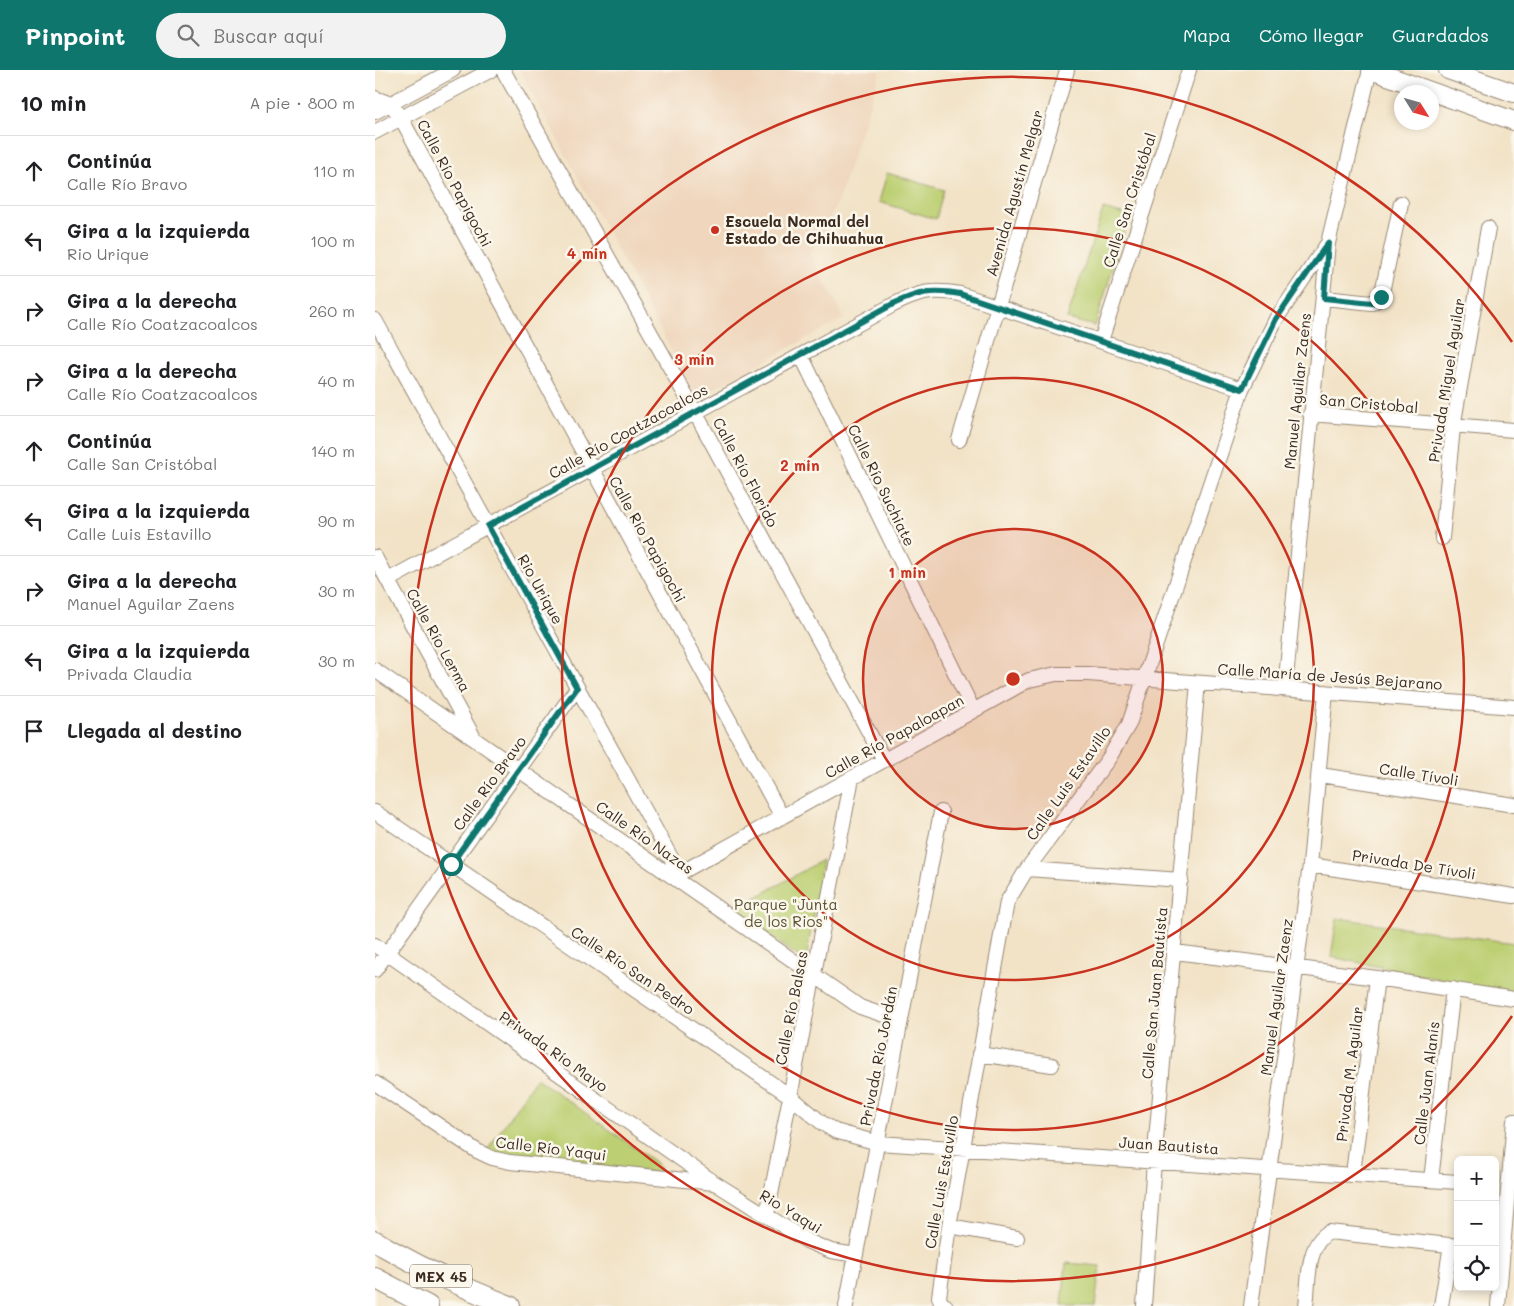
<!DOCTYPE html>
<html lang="es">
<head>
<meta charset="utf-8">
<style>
  body { margin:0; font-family:Mali,sans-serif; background:#f2f2f2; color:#202124 }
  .controls { position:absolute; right:15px; bottom:15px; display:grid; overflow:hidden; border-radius:8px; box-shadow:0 2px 8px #0003 }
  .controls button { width:45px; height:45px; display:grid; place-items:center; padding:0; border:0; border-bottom:1px solid #e0e0e0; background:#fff; color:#202124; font:25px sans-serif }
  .compass { position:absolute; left:1019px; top:15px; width:45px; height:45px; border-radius:50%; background:#fff; box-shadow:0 2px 8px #0003; rotate:127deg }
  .stop { position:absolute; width:15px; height:15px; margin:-11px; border:4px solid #0f766e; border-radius:50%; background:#fff }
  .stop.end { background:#0f766e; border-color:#fff; box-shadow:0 1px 5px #0008 }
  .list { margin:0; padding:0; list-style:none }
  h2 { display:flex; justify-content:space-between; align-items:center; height:65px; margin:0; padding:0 20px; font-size:21px }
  h2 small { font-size:16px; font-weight:400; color:#757577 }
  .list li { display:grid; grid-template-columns:32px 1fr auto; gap:15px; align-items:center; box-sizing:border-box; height:70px; padding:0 20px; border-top:1px solid #e0e0e0 }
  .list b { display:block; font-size:19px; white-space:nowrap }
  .list p { margin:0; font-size:16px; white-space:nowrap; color:#757577 }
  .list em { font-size:16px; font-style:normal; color:#757577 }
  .icon { flex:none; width:28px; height:28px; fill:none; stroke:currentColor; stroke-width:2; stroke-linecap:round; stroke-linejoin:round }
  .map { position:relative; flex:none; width:1139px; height:1236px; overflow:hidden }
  header { display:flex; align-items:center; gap:30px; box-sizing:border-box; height:70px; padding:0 25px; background:#0f766e; color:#fff }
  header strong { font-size:24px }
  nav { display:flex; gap:28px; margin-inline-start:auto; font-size:18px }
  .search { width:350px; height:45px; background:#f2f2f2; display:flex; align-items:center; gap:12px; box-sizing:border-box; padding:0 18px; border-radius:28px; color:#757577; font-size:19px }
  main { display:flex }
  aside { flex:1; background:#fff }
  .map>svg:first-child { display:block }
  .built { fill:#efd6bc }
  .green { fill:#bccf72; stroke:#7c7c48 }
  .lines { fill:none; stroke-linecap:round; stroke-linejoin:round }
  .minor-casing { stroke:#968672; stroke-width:16 }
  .major-casing { stroke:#968672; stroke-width:20 }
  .highway-casing { stroke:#968672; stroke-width:22 }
  .minor { stroke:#fff; stroke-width:14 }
  .major { stroke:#fff; stroke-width:18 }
  .highway { stroke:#fff; stroke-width:20 }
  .route { stroke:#0f766e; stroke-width:6 }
  .ring { fill:none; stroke:#c8321e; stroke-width:2.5 }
  .poi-dot { fill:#c8321e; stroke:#fbf7ec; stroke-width:2 }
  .labels { text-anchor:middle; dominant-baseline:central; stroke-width:5; stroke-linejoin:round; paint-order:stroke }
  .shield { fill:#fbf7ec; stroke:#75685c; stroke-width:1 }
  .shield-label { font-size:14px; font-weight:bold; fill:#3b2a1e }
  .street-label { font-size:15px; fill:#3b2a1e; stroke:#fbf7ec }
  .poi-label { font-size:15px; font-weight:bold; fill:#3b2a1e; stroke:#fbf7ec; text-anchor:start }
  .park-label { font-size:15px; fill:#5b5333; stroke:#fbf7ec }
  .centre { fill:#c8321e; stroke:#fbf7ec; stroke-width:2.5 }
  .ring-label { font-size:15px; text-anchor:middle; font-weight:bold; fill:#c8321e; stroke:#fbf7ec; stroke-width:5; stroke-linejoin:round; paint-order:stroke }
</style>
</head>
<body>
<header>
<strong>Pinpoint</strong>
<div class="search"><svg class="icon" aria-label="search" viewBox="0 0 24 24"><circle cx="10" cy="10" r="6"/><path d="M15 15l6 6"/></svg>Buscar aquí</div>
<nav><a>Mapa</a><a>Cómo llegar</a><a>Guardados</a></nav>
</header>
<main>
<aside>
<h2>10 min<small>A pie · 800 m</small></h2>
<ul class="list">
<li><svg class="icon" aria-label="ahead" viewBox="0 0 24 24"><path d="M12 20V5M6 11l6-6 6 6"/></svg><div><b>Continúa</b><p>Calle Río Bravo</p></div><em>110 m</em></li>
<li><svg class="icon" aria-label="left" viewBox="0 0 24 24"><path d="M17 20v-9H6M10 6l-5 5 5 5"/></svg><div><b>Gira a la izquierda</b><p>Rio Urique</p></div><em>100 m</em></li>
<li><svg class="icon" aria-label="right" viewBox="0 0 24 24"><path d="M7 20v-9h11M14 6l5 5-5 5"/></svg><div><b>Gira a la derecha</b><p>Calle Río Coatzacoalcos</p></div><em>260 m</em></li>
<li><svg class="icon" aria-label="right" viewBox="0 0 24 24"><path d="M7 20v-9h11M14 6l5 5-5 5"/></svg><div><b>Gira a la derecha</b><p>Calle Río Coatzacoalcos</p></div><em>40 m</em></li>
<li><svg class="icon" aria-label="ahead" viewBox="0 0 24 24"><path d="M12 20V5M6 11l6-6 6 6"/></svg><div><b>Continúa</b><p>Calle San Cristóbal</p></div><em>140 m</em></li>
<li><svg class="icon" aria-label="left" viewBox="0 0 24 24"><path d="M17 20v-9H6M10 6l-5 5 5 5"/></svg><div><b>Gira a la izquierda</b><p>Calle Luis Estavillo</p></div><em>90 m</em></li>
<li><svg class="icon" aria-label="right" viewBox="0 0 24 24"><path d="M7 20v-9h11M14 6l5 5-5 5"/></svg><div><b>Gira a la derecha</b><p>Manuel Aguilar Zaens</p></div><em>30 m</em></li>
<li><svg class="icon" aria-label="left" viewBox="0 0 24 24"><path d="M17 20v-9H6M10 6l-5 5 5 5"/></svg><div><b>Gira a la izquierda</b><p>Privada Claudia</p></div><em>30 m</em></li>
<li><svg class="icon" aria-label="arrive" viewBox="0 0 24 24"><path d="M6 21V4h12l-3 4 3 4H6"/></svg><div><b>Llegada al destino</b></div></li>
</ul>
</aside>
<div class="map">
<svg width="1139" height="1236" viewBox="0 0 1139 1236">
  <rect width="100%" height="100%" fill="#fbf7ec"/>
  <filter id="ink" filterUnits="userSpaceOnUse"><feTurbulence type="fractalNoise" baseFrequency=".02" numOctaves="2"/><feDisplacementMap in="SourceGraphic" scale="10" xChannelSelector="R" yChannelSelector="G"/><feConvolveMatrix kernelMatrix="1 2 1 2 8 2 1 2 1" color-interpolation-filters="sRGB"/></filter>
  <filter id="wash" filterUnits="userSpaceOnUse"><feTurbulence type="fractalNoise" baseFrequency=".0096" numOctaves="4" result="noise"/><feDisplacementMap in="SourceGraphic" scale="20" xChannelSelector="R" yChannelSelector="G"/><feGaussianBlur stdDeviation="1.12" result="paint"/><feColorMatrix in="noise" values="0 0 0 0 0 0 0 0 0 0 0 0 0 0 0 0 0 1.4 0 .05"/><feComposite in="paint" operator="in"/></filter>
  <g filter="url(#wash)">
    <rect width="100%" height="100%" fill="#f2e3c7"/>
    <path class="built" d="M 145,0 L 506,0 L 462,134 L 435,185 L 469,248 L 322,328 Z"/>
    <path class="green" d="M 512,103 L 569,120 L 561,149 L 504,132 Z
      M 728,139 L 754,146 L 720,256 L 692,249 Z
      M 447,790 L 431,892 L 359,840 Z
      M 962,848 L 1139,873 L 1139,924 L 956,887 Z
      M 161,1008 L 280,1092 L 285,1097 L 283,1103 L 109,1085 Z
      M 691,1193 L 725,1196 L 720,1236 L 687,1236 Z"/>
  </g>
  <g filter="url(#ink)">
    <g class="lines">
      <g class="minor-casing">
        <path id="minor" d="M 128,0 L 320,342 L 509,690
          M 0,28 L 16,34 L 26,48 L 407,747
          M 0,42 L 78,0
          M 0,62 L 116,0
          M 949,228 L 997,233 L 1006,227 L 1026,133
          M 0,250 L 305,804
          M 726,271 L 814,0
          M 426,285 L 598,640
          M 935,344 L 1139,360
          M 584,370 L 692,0
          M 1067,468 L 1078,357 L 1113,158
          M 0,487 L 98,666
          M 13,510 L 518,235 C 544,222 556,219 585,224 L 867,319
          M 0,600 L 485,937 L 526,951
          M 910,619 L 953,173 L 995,0
          M 945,705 L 1139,735
          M 0,742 L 415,1026 L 447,1053 L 460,1061 L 503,1073 L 1083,1112
          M 935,795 L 1139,826
          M 652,799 L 806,810
          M 298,807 L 654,610 L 681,604 L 713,604 L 1139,637
          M 0,875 L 340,1113 L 432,1171 L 456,1181 L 481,1185
          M 800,882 L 1002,908 L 1139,929
          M 0,900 L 202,618
          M 604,984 L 677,995
          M 0,1013 L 102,1081 L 117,1088 L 135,1092 L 339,1113
          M 978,1104 L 1002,908
          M 1056,1110 L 1078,919
          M 392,1145 L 477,708
          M 574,1156 L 642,1168
          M 471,1236 L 566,742
          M 571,1236 L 566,1233 L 564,1227 L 574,1156 L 632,832 L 652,799 L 734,688 L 754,654 L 867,319 L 901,249 L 953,173
          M 769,1236 L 779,1091 L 823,613
          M 876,1236 L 935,795 L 951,622
          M 931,1236 C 934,1213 931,1174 954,1162 L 1083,1176
          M 1066,1236 L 1076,1175
          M 1123,1236 L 1139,1051"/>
      </g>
      <g class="major-casing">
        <path id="major" d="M 996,0 L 1139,51
          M 1073,0 L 1139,23"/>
      </g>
      <g class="highway-casing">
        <path id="highway" d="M 0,1171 C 43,1197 89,1218 135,1236
          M 0,1208 L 53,1236"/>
      </g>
      <use href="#minor" class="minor"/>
      <use href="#major" class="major"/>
      <use href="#highway" class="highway"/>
    </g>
  </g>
  <g class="lines" filter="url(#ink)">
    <path class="route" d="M 76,794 L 202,618 L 113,456 L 518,234 C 544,222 556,219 585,224 L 867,319 L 901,249 L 953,173 L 949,228 L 997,233 L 1006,227"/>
  </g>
  <circle cx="638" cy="609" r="150" fill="#c8321e" fill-opacity=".12"/>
  <g class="ring">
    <circle cx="638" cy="609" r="150"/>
    <circle cx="638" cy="609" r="301"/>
    <circle cx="638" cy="609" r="451"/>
    <path d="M1137 946A602 602 0 1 1 1137 272"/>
  </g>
  <circle class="poi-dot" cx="340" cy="160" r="5"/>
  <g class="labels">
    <rect class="shield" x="35" y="1194.5" width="62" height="23" rx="4"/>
    <g class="shield-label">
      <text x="66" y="1206">MEX 45</text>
    </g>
    <g class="street-label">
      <text transform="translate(80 113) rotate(62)">Calle Río Papigochi</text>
      <text transform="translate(639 123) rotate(-74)">Avenida Agustín Melgar</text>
      <text transform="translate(754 130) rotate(-72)">Calle San Cristóbal</text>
      <text transform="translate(1071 310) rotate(-81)">Privada Miguel Aguilar</text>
      <text transform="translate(922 321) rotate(-84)">Manuel Aguilar Zaens</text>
      <text transform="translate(994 333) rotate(5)">San Cristobal</text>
      <text transform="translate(253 361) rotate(-29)">Calle Río Coatzacoalcos</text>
      <text transform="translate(371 402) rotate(62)">Calle Río Florido</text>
      <text transform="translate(507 415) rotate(64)">Calle Río Suchiate</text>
      <text transform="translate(273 469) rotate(61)">Calle Río Papigochi</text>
      <text transform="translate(166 519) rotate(61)">Rio Urique</text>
      <text transform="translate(64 570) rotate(61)">Calle Río Lerma</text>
      <text transform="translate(955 606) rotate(4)">Calle María de Jesús Bejarano</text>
      <text transform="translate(519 666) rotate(-29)">Calle Río Papaloapan</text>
      <text transform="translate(1044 704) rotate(9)">Calle Tívoli</text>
      <text transform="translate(114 713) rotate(-54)">Calle Río Bravo</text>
      <text transform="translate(693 713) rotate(-55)">Calle Luis Estavillo</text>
      <text transform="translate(270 767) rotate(35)">Calle Río Nazas</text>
      <text transform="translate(1039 794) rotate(9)">Privada De Tívoli</text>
      <text transform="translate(258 900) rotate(34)">Calle Río San Pedro</text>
      <text transform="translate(779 923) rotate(-85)">Calle San Juan Bautista</text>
      <text transform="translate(901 927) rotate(-82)">Manuel Aguilar Zaenz</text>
      <text transform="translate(416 938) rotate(-79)">Calle Río Balsas</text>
      <text transform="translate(179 981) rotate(35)">Privada Río Mayo</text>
      <text transform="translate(503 986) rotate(-79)">Privada Río Jordán</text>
      <text transform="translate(974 1004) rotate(-83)">Privada M. Aguilar</text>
      <text transform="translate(1051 1013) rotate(-83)">Calle Juan Alanís</text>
      <text transform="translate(794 1075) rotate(4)">Juan Bautista</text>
      <text transform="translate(176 1078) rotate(7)">Calle Río Yaqui</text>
      <text transform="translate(566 1112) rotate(-80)">Calle Luis Estavillo</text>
      <text transform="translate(416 1141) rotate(31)">Rio Yaqui</text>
    </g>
    <g class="poi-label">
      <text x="350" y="151">Escuela Normal del<tspan x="350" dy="17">Estado de Chihuahua</tspan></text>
    </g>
    <g class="park-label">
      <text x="411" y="834">Parque "Junta<tspan x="411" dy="17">de los Rios"</tspan></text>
    </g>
  </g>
  <circle cx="638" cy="609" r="8" class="centre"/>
  <g class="ring-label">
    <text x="212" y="189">4 min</text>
    <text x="319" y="295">3 min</text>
    <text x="425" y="401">2 min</text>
    <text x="532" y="508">1 min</text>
  </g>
</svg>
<div class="controls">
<button>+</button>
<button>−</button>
<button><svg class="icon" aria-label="locate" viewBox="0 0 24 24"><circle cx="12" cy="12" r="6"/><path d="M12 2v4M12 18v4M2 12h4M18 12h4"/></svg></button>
</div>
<svg class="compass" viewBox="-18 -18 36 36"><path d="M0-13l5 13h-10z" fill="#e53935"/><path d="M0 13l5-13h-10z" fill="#757577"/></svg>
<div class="stop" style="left:76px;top:794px"></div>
<div class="stop end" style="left:1006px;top:227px"></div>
</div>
</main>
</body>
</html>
